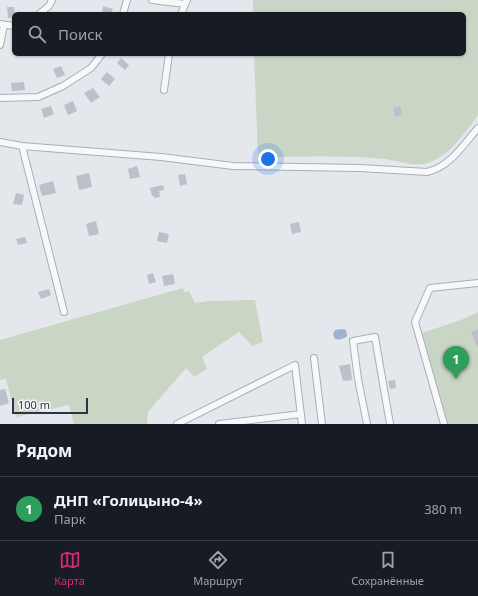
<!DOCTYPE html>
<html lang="ru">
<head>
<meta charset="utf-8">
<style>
  body { margin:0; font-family:"Noto Sans",sans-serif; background:#242831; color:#f1f3f6 }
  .scale { position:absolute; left:12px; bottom:10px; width:76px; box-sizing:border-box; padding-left:4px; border:2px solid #2b3445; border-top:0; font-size:11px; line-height:14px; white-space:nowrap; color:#2b3445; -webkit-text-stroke:3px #f4f6f9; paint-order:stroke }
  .you { position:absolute; left:268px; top:159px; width:14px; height:14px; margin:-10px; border:3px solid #fff; border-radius:50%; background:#1a73e8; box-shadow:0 0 0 6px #1a73e833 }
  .badge { display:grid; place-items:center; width:26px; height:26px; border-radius:50%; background:#db2777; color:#fff; font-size:13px; font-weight:700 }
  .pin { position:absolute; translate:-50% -33px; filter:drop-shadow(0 1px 2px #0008) }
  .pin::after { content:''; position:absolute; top:21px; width:14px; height:12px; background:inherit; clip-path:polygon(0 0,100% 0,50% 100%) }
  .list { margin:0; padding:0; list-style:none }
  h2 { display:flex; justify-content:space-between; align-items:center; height:52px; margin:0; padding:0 16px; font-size:17px }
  h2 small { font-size:13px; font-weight:400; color:#9ea1a6 }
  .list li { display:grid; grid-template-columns:26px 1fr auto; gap:12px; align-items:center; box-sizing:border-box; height:64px; padding:0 16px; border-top:1px solid #363941 }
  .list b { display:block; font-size:15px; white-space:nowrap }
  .list p { margin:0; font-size:13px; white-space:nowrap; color:#9ea1a6 }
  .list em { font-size:13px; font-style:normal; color:#9ea1a6 }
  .icon { flex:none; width:22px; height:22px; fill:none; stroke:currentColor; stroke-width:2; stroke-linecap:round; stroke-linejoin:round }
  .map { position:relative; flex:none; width:478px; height:424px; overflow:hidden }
  .search { position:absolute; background:#171b24; box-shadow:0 1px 3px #0004; left:12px; right:12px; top:12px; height:44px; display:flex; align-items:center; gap:10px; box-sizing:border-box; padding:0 14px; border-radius:6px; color:#9ea1a6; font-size:15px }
  .sheet { height:116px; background:#171b24 }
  nav { display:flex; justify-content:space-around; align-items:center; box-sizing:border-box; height:56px; border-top:1px solid #363941; background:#171b24; font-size:11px; color:#9ea1a6 }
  nav a { display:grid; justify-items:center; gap:2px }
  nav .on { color:#db2777 }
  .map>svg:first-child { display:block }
  .green { fill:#c9d6c5 }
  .water { fill:#9fb4cc }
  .building { fill:#bbc0ca }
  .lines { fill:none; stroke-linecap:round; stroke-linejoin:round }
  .minor-casing { stroke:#a9aeb7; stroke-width:8 }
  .minor { stroke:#f7f8fa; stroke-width:6 }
</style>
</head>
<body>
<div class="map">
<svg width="478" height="424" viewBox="0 0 478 424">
  <rect width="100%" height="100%" fill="#e4e7ec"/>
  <path class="green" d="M 253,0 L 478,0 L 478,115 C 465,133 449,156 428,163 C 414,167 399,161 386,159 C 343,155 300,156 258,158 L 254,54 L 464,54 L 464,14 L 253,14 Z
    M 183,288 L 184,292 L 189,291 L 195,303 L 209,301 L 255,300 L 263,342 L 252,346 L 239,332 L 202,357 L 207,369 L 194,377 L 186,368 L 148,412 L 147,424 L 74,424 L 69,405 L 16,417 L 6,379 L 0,380 L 0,340 Z
    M 478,312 L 478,424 L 447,424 L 422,333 L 461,320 Z"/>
  <path class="water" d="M 342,329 L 346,330 L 347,336 C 344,339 339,340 335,339 L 333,334 L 335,330 Z"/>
  <path class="building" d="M 103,6 L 113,9 L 111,14 L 102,13 Z
    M 7,7 L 14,7 L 15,14 L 14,14 L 14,17 L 8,18 Z
    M 121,58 L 129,65 L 125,70 L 117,63 Z
    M 61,66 L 65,75 L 57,78 L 53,69 Z
    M 107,72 L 115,79 L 109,86 L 101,79 Z
    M 24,82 L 25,90 L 12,91 L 11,83 Z
    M 93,88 L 100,97 L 91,103 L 84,93 Z
    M 73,101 L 77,111 L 68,115 L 64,105 Z
    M 51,106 L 54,114 L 44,118 L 41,109 Z
    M 400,106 L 402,115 L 395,117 L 393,108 Z
    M 137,166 L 140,177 L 130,179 L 128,169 Z
    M 89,173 L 92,187 L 79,190 L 76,176 Z
    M 185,174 L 187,184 L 180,186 L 178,175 Z
    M 53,181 L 56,193 L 42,196 L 39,185 Z
    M 163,185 L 164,190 L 159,191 L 160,197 L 154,198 L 154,196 L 152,196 L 150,188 Z
    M 16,193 L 24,195 L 22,205 L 13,204 Z
    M 96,221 L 99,234 L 89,236 L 86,224 Z
    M 299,222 L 301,232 L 292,234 L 290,224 Z
    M 159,232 L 169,234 L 167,243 L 157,241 Z
    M 25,237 L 27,243 L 18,245 L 16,239 Z
    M 153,273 L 156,282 L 149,284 L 147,275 Z
    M 173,274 L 175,284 L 164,286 L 162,276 Z
    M 49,289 L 51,295 L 41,299 L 38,292 Z
    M 478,329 L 478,348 L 471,332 Z
    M 350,364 L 352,380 L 343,381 L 339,366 Z
    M 395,380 L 396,388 L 390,389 L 388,381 Z
    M 5,389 L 9,403 L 0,406 L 0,390 Z"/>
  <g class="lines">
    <g class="minor-casing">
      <path id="minor" d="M 152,0 L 185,4
        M 39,14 L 49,6 L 52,0
        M 123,14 L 127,0
        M 181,14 L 187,0
        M 0,24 L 14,26
        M 0,45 L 4,25
        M 164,90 L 169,54
        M 0,98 L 38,97 L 63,86 L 91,68 L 102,54
        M 0,142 L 22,146 L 161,157 L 233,166 L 360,168 L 427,172 C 450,167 463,145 478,128
        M 22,146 L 64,312
        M 314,358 L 322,424
        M 177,424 L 295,365 L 302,424
        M 219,424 L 301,414
        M 367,424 L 358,379 L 353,341 L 375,337 L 390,424
        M 444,424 L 415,322 L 430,288 L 478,283"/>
    </g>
    <use href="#minor" class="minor"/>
  </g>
</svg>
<div class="scale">100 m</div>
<div class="you"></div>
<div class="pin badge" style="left:456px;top:379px;background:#2e9e5b">1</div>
<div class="search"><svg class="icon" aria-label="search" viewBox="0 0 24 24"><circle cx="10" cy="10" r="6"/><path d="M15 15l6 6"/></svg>Поиск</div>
</div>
<section class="sheet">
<h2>Рядом<small></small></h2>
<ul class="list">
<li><span class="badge" style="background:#2e9e5b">1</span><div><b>ДНП «Голицыно-4»</b><p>Парк</p></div><em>380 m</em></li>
</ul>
</section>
<nav>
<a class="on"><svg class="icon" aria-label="map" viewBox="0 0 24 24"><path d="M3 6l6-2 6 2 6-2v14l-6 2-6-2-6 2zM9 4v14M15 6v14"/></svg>Карта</a>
<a><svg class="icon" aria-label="directions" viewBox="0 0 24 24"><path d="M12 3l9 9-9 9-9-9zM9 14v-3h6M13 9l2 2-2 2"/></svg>Маршрут</a>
<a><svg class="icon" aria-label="saved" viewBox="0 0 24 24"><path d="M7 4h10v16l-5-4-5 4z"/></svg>Сохранённые</a>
</nav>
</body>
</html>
